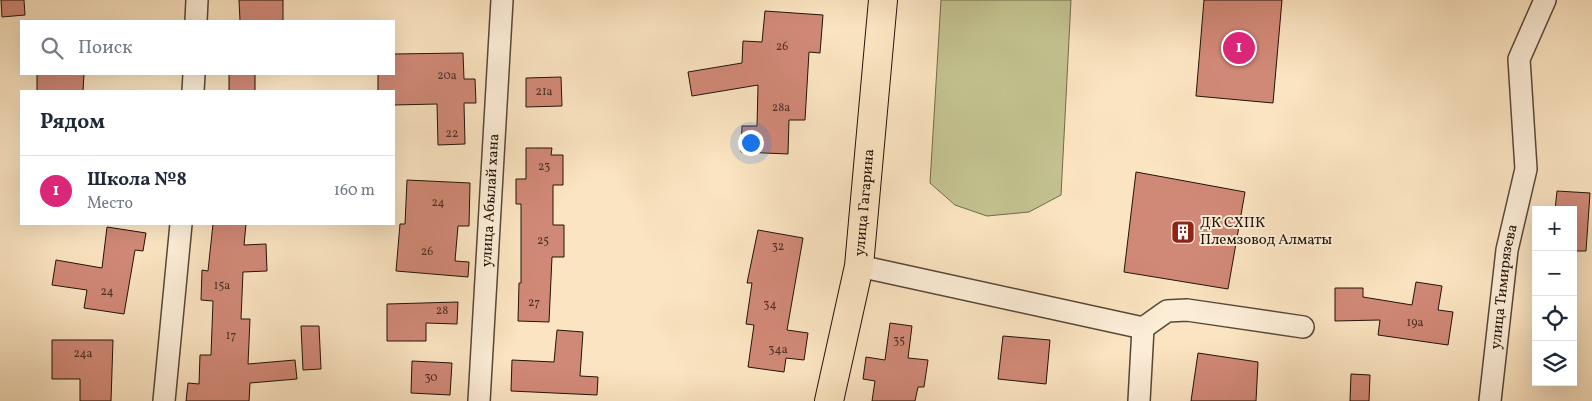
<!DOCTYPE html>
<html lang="ru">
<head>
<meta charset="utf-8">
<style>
  body { margin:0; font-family:Vollkorn,serif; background:#f6f6f7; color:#1f2937 }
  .controls { position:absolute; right:15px; bottom:15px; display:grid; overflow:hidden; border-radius:0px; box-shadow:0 5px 20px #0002 }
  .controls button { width:45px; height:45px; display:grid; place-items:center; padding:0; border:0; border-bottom:1px solid #e0e1e3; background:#fff; color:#1f2937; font:25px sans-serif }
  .you { position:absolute; left:750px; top:142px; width:18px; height:18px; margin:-12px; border:4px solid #fff; border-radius:50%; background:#1a73e8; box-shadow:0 0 0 8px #1a73e833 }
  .badge { display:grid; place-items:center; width:32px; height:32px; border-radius:50%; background:#db2777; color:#fff; font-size:16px; font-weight:700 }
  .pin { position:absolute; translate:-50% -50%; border:2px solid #fff; box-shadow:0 1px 5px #0006 }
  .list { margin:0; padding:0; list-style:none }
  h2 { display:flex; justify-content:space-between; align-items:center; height:65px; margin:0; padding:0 20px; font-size:21px }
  h2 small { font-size:16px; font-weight:400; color:#747a83 }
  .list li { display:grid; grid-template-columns:32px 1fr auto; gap:15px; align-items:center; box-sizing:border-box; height:70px; padding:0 20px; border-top:1px solid #e0e1e3 }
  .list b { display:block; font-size:19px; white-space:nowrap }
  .list p { margin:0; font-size:16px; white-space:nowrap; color:#747a83 }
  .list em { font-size:16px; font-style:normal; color:#747a83 }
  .icon { flex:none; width:28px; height:28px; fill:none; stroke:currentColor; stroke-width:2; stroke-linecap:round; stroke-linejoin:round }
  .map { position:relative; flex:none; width:1592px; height:401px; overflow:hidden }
  .search { position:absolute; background:#fff; box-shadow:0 5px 20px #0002; left:20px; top:20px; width:375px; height:55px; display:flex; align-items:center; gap:12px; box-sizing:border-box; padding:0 18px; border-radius:0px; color:#747a83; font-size:19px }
  .panel { position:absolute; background:#fff; box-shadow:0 5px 20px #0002; left:20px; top:90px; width:375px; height:135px; border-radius:0px }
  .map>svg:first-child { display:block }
  .green { fill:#c3c290; stroke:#726a4c }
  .building { fill:#d18977; stroke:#221308 }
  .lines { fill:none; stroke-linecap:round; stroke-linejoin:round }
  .minor-casing { stroke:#584736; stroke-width:24 }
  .major-casing { stroke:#221308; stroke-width:30 }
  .minor { stroke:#fcedd7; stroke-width:21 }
  .major { stroke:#fbe4c1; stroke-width:28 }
  .labels { text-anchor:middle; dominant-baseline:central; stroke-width:4; stroke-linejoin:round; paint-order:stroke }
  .number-label { font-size:12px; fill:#4e3024 }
  .street-label { font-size:15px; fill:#221308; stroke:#fcedd7 }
  .poi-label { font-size:15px; fill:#221308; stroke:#fcedd7; text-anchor:start }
</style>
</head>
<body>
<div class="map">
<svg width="1592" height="401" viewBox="0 0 1592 401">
  <rect width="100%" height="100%" fill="#fbe4c1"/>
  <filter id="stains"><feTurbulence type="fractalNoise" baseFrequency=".004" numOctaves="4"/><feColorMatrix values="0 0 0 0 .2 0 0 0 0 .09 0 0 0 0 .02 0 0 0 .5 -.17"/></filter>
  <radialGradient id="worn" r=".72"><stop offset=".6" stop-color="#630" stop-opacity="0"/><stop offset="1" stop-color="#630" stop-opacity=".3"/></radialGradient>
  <path class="green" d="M 941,0 L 1071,0 L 1061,195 L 1029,212 L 987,216 L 955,205 L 930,183 Z"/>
  <path class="building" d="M 1,0 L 24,0 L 25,15 L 2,17 Z
    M 239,0 L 283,0 L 283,21 L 240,21 Z
    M 1204,0 L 1282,0 L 1273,103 L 1196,96 Z
    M 765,11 L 823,15 L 820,53 L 809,52 L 805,120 L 789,120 L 788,154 L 741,152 L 742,126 L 757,126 L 758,85 L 692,96 L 688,72 L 742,63 L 743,41 L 762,42 Z
    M 463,53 L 464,79 L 475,79 L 476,103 L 464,103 L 465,144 L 438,145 L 437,104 L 394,105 L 394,91 L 378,91 L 378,74 L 394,74 L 394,54 Z
    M 37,74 L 84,74 L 83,91 L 37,91 Z
    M 229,74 L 255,74 L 255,91 L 229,91 Z
    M 561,77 L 562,106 L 526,107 L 526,78 Z
    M 526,148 L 552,148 L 551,155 L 563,155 L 563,185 L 553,185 L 553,225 L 564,225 L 564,257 L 552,257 L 549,322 L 518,321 L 519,283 L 521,283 L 521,204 L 516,204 L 516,179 L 526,179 Z
    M 1136,172 L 1245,192 L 1228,289 L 1124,272 Z
    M 407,180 L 470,183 L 469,226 L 458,226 L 455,261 L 469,262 L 468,277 L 396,271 L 400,224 L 405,224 Z
    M 1557,191 L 1590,193 L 1586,251 L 1573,251 L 1573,210 L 1555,210 Z
    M 213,224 L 246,224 L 244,245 L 266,244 L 267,271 L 243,272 L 241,319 L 250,319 L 248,364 L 295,360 L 297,379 L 250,383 L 249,401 L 186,401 L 188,383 L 199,384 L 200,355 L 211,355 L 213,301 L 201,300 L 202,270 L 208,271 Z
    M 107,227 L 146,233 L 143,251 L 135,250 L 124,314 L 84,308 L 87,290 L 52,285 L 56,260 L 102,268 Z
    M 758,230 L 803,238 L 787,330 L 808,333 L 804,360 L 786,358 L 784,372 L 748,367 L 754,325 L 746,324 L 752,283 L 747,283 Z
    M 1416,282 L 1442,286 L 1438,310 L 1453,312 L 1448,345 L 1378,335 L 1380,320 L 1335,321 L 1335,288 L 1363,288 L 1363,297 L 1412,305 Z
    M 458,302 L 457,324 L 426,323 L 426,341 L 387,341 L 387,304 Z
    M 890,323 L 912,326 L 908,358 L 928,360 L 924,387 L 918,387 L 915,401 L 872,401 L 875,381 L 863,379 L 866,357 L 885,360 Z
    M 301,326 L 319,326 L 321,369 L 303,370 Z
    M 557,330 L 583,332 L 580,376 L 598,377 L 597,395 L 511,391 L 512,360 L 554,362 Z
    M 1003,336 L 1050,340 L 1046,384 L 998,379 Z
    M 52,340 L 113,340 L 111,401 L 80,401 L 80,379 L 52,379 Z
    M 1198,353 L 1258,362 L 1256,401 L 1191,401 Z
    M 412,361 L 452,363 L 450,395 L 411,393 Z
    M 1351,374 L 1370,375 L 1369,401 L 1350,401 Z"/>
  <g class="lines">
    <g class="minor-casing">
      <g id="minor">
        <path d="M 196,21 L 197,0"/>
        <path d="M 193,91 L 194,74"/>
        <path d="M 859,266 L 1143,328 L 1167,311 L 1187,310 L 1303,327"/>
        <path d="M 164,401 L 181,224"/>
        <path id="s1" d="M 479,401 L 502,0"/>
        <path d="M 1139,401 L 1143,328"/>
        <path id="s2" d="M 1490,401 L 1507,250 L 1526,169 L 1519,59 L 1545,0"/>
      </g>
    </g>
    <g class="major-casing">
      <g id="major">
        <path id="s3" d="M 829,401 L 859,266 L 883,0"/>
      </g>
    </g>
    <use href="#minor" class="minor"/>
    <use href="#major" class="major"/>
  </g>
  <defs>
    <g id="building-square" transform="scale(1.25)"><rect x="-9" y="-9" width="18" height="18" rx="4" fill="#8f2418" stroke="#fcedd7"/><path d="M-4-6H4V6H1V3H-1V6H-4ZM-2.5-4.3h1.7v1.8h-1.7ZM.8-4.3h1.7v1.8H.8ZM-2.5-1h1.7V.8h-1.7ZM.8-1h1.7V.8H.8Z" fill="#fff"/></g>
  </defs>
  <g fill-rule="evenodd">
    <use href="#building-square" x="1183" y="232"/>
  </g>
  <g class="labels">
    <g class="number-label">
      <text x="782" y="47">26</text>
      <text x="447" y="76">20а</text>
      <text x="544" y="92">21а</text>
      <text x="781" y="108">28а</text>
      <text x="452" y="134">22</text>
      <text x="544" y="167">23</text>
      <text x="438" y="203">24</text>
      <text x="543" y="241">25</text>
      <text x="778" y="247">32</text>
      <text x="427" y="252">26</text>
      <text x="222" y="286">15а</text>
      <text x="107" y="292">24</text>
      <text x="534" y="303">27</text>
      <text x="770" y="305">34</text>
      <text x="442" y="311">28</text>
      <text x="1415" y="323">19а</text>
      <text x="231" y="336">17</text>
      <text x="899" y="341">35</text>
      <text x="778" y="350">34а</text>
      <text x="83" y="354">24а</text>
      <text x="431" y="378">30</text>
    </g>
    <g class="street-label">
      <text stroke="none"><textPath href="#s1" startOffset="201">улица Абылай хана</textPath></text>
      <text stroke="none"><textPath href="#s3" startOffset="202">улица Гагарина</textPath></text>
      <text stroke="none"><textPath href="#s2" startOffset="115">улица Тимирязева</textPath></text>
    </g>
    <g class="poi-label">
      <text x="1200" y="223">ДК СХПК<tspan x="1200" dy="17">Племзовод Алматы</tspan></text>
    </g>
  </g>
  <rect width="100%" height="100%" filter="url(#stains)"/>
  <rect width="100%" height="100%" fill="url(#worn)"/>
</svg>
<div class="controls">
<button>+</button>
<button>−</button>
<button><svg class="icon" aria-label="locate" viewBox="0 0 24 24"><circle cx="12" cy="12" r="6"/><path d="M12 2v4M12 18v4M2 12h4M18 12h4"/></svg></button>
<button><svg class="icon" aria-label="layers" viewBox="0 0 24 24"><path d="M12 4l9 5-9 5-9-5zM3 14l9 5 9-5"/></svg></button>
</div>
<div class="you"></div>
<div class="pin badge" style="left:1239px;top:48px">1</div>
<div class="search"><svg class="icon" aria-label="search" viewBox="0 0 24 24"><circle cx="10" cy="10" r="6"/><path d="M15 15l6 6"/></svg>Поиск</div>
<section class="panel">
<h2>Рядом<small></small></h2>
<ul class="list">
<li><span class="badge">1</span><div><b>Школа №8</b><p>Место</p></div><em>160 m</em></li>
</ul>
</section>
</div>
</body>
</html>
